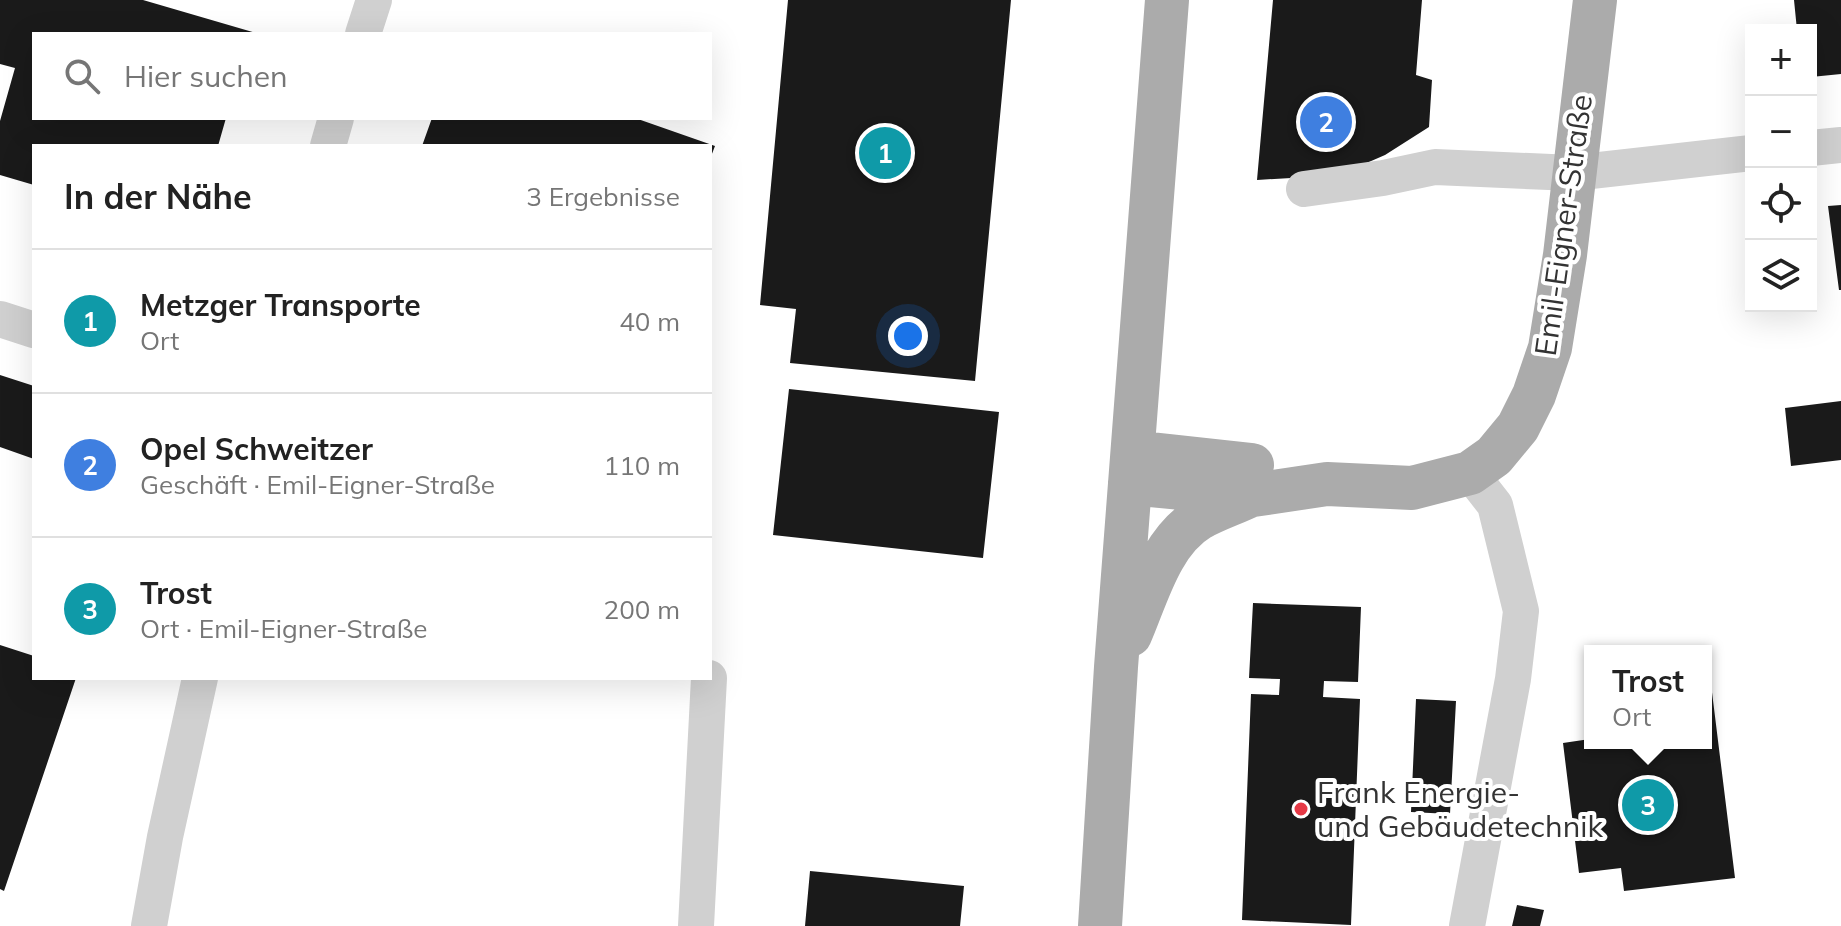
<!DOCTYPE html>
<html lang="de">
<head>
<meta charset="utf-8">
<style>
  body { margin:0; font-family:Mulish,sans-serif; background:#f6f6f6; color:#222 }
  .controls { position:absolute; right:24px; top:24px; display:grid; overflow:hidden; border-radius:0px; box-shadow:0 8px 32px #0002 }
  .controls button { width:72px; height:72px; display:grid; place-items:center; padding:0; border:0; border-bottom:2px solid #e0e0e0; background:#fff; color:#222; font:40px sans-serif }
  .you { position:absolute; left:908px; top:336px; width:28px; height:28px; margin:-20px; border:6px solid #fff; border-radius:50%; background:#1a73e8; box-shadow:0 0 0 12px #1a73e833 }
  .badge { display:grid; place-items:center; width:52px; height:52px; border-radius:50%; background:#0b8043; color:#fff; font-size:26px; font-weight:700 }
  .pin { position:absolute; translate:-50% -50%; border:4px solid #fff; box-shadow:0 2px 8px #0006 }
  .popup { position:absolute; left:1584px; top:645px; width:128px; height:104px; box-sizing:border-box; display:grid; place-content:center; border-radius:0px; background:#fff; filter:drop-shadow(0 2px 6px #0005); font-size:26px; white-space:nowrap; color:#767676 }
  .popup b { font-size:30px; color:#222 }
  .popup::after { content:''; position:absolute; left:50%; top:100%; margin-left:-16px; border:16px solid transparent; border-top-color:#fff }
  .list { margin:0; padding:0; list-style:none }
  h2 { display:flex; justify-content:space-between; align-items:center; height:104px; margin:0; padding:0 32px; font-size:34px }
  h2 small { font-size:26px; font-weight:400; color:#767676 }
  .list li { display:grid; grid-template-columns:52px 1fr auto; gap:24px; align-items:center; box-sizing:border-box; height:144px; padding:0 32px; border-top:2px solid #e0e0e0 }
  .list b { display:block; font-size:30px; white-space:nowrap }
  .list p { margin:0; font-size:26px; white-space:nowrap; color:#767676 }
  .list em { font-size:26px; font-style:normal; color:#767676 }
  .icon { flex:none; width:44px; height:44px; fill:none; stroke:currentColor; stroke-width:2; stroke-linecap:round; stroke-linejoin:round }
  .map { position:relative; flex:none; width:1841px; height:926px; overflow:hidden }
  .search { position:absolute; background:#fff; box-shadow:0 8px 32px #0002; left:32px; top:32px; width:680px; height:88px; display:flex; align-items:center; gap:20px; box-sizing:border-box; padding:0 28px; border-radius:0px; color:#767676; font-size:30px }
  .panel { position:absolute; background:#fff; box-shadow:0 8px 32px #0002; left:32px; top:144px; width:680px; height:536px; border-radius:0px }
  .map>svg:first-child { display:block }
  .building { fill:#1a1a1a }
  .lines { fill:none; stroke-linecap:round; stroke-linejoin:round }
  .minor { stroke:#d0d0d0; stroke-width:36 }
  .major { stroke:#ababab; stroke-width:44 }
  .poi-dot { fill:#e63946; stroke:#fff; stroke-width:3 }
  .labels { text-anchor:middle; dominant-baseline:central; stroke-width:8; stroke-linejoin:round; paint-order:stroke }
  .street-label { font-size:30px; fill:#333; stroke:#fff }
  .poi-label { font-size:30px; fill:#333; stroke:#fff; text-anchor:start }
</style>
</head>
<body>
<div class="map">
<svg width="1841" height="926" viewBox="0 0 1841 926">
  <rect width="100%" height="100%" fill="#fff"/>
  <path class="building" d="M 0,0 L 143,0 L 256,33 L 34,34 L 34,118 L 226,118 L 218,146 L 34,146 L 34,185 L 0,175 L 0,121 L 15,68 L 0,64 Z
    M 788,0 L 1011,0 L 975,381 L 790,363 L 796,309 L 760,305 Z
    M 1273,0 L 1422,0 L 1416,75 L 1432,80 L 1429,127 L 1385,155 L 1362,165 L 1325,176 L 1257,180 Z
    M 1794,0 L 1841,0 L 1841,74 L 1811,77 L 1811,30 L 1797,30 Z
    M 432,118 L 635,118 L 715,146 L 710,159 L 710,146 L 422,146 Z
    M 1841,205 L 1841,290 L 1839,290 L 1828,206 Z
    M 0,375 L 34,386 L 34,459 L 0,447 Z
    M 789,389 L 999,412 L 983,558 L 773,535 Z
    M 1841,401 L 1841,460 L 1791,466 L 1785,408 Z
    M 1253,603 L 1361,607 L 1358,682 L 1324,681 L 1323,697 L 1360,699 L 1351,925 L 1242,920 L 1251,694 L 1279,695 L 1280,679 L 1249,678 Z
    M 0,645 L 34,656 L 34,678 L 76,678 L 4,891 L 0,889 Z
    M 1709,668 L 1735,878 L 1624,891 L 1621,868 L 1579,873 L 1563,743 L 1590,739 L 1590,743 L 1706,743 L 1706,669 Z
    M 1416,699 L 1456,701 L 1450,814 L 1411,812 Z
    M 810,871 L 964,886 L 960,926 L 805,926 Z
    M 1517,905 L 1544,910 L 1540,926 L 1512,926 Z"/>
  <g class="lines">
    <path class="minor" d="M 363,34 L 374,0
      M 328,146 L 336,118
      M 1811,148 L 1841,145
      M 1304,189 L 1383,178 L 1435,167 L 1573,173 L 1751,153
      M 0,319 L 34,330
      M 149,926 L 165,837 L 200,678
      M 696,926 L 709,678
      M 1467,926 L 1513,679 L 1521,611 L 1495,505 L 1470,473"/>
    <path class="major" d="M 1133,452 L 1252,465
      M 1130,483 L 1253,495 L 1327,484 L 1412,488 L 1470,473 L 1494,456 L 1518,427 L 1534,395 L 1550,348 L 1565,255 L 1595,0
      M 1130,635 C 1147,596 1160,542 1200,518 C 1216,509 1235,503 1251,495
      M 1100,926 L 1116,667 L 1167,0"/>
  </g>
  <circle class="poi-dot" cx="1301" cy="809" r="8"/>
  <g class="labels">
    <g class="street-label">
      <text transform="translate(1563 225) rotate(-82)">Emil-Eigner-Straße</text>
    </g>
    <g class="poi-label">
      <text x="1317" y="792">Frank Energie-<tspan x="1317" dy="34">und Gebäudetechnik</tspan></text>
    </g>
  </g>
</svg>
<div class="controls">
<button>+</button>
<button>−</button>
<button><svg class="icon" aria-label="locate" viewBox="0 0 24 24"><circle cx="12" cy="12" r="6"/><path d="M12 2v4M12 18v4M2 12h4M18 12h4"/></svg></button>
<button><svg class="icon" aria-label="layers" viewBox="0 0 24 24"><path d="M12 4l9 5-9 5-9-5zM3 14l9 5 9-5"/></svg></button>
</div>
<div class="you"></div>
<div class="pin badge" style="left:885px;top:153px;background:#0f9aa8">1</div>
<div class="pin badge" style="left:1326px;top:122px;background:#3f7fe0">2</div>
<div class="pin badge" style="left:1648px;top:805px;background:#0f9aa8">3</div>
<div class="popup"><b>Trost</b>Ort</div>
<div class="search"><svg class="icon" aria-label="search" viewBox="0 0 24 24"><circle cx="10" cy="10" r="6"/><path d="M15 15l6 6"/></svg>Hier suchen</div>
<section class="panel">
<h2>In der Nähe<small>3 Ergebnisse</small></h2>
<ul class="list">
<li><span class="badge" style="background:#0f9aa8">1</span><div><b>Metzger Transporte</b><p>Ort</p></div><em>40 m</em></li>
<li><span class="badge" style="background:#3f7fe0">2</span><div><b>Opel Schweitzer</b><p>Geschäft · Emil-Eigner-Straße</p></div><em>110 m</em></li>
<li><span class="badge" style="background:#0f9aa8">3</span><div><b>Trost</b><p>Ort · Emil-Eigner-Straße</p></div><em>200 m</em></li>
</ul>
</section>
</div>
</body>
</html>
